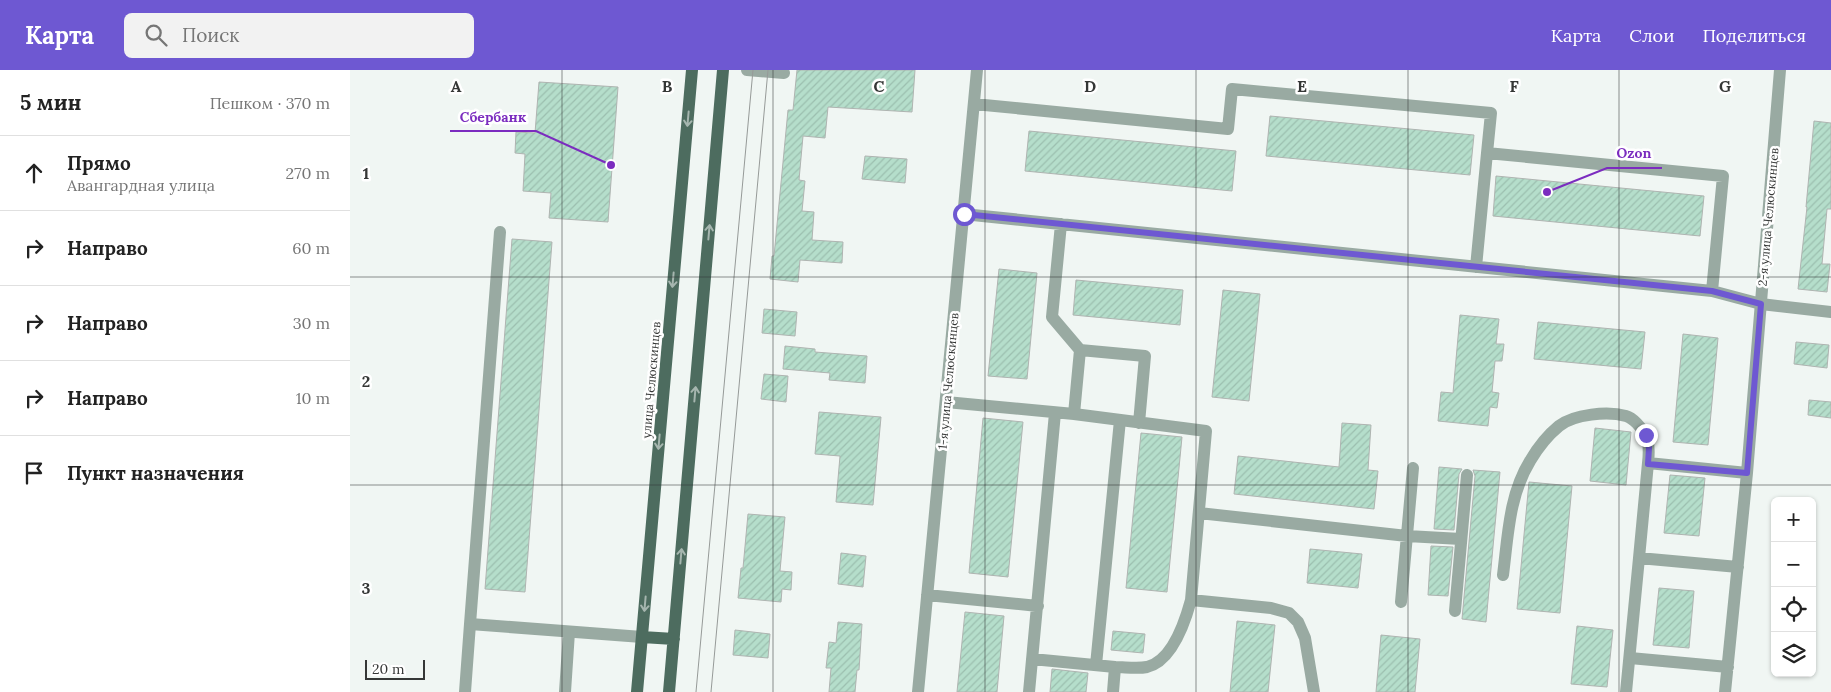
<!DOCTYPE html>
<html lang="ru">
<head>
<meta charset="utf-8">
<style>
  body { margin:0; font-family:Lora,serif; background:#f2f2f2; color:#222 }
  .controls { position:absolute; right:15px; bottom:15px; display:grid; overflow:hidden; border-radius:8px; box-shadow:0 1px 4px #0004 }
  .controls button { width:45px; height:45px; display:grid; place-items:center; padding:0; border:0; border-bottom:1px solid #e0e0e0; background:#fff; color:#222; font:25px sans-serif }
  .scale { position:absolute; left:15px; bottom:12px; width:60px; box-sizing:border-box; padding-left:5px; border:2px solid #353736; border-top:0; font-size:14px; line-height:18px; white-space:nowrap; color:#353736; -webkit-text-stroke:4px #fff; paint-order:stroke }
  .stop { position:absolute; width:15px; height:15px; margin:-11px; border:4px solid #6e58d2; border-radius:50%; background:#fff }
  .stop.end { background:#6e58d2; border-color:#fff; box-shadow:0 1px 5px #0008 }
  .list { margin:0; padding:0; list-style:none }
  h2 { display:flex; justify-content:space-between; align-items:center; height:65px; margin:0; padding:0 20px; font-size:21px }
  h2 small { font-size:16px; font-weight:400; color:#767676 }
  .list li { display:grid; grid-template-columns:32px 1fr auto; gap:15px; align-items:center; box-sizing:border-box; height:75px; padding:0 20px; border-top:1px solid #e0e0e0 }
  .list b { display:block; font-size:19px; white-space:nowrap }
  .list p { margin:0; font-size:16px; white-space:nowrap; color:#767676 }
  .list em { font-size:16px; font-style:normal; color:#767676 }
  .icon { flex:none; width:28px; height:28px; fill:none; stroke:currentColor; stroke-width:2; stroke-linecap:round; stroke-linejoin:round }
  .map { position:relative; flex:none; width:1481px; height:622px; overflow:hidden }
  header { display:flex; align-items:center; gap:30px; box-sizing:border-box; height:70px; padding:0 25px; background:#6e58d2; color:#fff }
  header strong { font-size:24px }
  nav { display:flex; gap:28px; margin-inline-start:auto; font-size:18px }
  .search { width:350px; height:45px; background:#f2f2f2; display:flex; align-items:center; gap:12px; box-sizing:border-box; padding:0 18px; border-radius:8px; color:#767676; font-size:19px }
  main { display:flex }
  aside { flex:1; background:#fff }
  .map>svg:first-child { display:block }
  .building { fill:url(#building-hatch); stroke:#afb4b1 }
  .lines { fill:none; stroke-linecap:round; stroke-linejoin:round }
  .minor { stroke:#99aaa2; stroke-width:12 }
  .major { stroke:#4d6c5f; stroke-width:12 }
  .tram { stroke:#969a98; stroke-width:1 }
  .oneway { stroke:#a6b6af }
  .route { stroke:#6e58d2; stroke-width:6 }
  .grid { fill:none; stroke:#353736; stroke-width:1; stroke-opacity:0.55 }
  .labels { text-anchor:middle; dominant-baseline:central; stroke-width:5; stroke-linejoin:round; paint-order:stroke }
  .street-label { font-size:12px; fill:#353736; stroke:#fff }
  .grid-label { font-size:16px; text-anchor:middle; font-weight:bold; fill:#353736; stroke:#fff; stroke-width:5; stroke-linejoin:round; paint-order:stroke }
  .leader { fill:none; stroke:#7b2cbf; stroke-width:2 }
  .callout-dot { fill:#7b2cbf; stroke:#fff; stroke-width:2 }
  .callout-label { font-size:14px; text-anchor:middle; font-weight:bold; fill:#7b2cbf; stroke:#fff; stroke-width:5; stroke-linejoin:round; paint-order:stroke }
</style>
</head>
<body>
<header>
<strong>Карта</strong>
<div class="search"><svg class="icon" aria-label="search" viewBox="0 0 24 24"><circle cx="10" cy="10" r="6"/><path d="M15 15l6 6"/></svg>Поиск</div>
<nav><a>Карта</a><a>Слои</a><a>Поделиться</a></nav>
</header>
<main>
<aside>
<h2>5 мин<small>Пешком · 370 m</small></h2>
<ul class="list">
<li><svg class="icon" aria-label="ahead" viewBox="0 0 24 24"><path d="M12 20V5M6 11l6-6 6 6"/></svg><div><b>Прямо</b><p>Авангардная улица</p></div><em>270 m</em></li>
<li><svg class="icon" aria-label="right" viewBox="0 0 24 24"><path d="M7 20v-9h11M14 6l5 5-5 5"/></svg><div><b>Направо</b></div><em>60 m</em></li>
<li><svg class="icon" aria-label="right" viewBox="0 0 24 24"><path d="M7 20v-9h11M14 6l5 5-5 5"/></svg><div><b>Направо</b></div><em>30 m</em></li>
<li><svg class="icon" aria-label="right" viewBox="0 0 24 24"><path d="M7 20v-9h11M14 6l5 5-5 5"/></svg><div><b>Направо</b></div><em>10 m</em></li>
<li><svg class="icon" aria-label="arrive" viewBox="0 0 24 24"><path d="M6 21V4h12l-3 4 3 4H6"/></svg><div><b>Пункт назначения</b></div></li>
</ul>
</aside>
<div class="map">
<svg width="1481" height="622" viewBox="0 0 1481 622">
  <defs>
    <pattern id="building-hatch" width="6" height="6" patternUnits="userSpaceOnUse" patternTransform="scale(1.25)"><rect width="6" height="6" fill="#b5decb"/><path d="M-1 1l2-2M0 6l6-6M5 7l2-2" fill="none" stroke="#9cbfaf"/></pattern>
  </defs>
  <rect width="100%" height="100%" fill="#f0f6f3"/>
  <path class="building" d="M 447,0 L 565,0 L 562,42 L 478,37 L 475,68 L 453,66 L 449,110 L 455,111 L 452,141 L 464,142 L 462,170 L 493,172 L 492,193 L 450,190 L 448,212 L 420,209 L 422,186 L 424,186 L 438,40 L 443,40 Z
    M 189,12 L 268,17 L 258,152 L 199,148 L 201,123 L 173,121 L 175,84 L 165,83 L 166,62 L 185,63 Z
    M 920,46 L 1124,65 L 1120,105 L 916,86 Z
    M 1464,51 L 1481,53 L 1481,139 L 1477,139 L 1472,194 L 1480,194 L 1477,222 L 1448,219 L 1457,137 L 1456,137 Z
    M 679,61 L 886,81 L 882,121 L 675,101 Z
    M 515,86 L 557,89 L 555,113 L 512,109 Z
    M 1146,106 L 1354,126 L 1350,166 L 1143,146 Z
    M 162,169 L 202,172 L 175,522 L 135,519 Z
    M 649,199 L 687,203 L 677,309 L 638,306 Z
    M 726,210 L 833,220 L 830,255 L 723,245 Z
    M 873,220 L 910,224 L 899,331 L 862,327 Z
    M 414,239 L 447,242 L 445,266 L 412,263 Z
    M 1110,245 L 1149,249 L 1146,274 L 1154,274 L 1152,291 L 1145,291 L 1142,322 L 1149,323 L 1147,338 L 1140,337 L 1138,356 L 1088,351 L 1091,322 L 1103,323 Z
    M 1188,252 L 1295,262 L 1291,299 L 1184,289 Z
    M 1333,264 L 1368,268 L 1358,375 L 1323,372 Z
    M 1446,272 L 1479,275 L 1477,298 L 1444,294 Z
    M 435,276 L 465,279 L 465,282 L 517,286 L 515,313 L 479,310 L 480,303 L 433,299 Z
    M 414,304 L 438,306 L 436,332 L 411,329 Z
    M 1459,330 L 1481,332 L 1481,348 L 1458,345 Z
    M 469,342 L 531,347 L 523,435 L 486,432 L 490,386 L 465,384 Z
    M 633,348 L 673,352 L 658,507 L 619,503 Z
    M 992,353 L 1021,355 L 1018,400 L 1028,401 L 1024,439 L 884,424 L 888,386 L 989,397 Z
    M 1245,358 L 1281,362 L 1276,415 L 1240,411 Z
    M 791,363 L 832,367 L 817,522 L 776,518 Z
    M 1089,397 L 1112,399 L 1109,404 L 1104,460 L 1084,459 Z
    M 1123,400 L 1150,402 L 1136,552 L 1112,549 L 1125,406 Z
    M 1320,405 L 1355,408 L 1349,466 L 1314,463 Z
    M 1179,412 L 1222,416 L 1210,543 L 1167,539 Z
    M 398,444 L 435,447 L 430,501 L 442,502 L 441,520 L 432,519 L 431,532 L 388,528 L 391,498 L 393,498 Z
    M 1081,476 L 1103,477 L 1098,526 L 1078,525 Z
    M 960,479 L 1012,484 L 1008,518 L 957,513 Z
    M 491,483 L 516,486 L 513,517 L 488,514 Z
    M 1309,518 L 1344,521 L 1339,578 L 1303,575 Z
    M 615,542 L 654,546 L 647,622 L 607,622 Z
    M 887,551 L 925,555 L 918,622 L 880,622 Z
    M 488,552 L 512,554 L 509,600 L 507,600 L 505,622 L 479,622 L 481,598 L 476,598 L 479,572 L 486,573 Z
    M 1227,556 L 1263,560 L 1257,617 L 1221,614 Z
    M 385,560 L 420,564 L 418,588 L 383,585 Z
    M 763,561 L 795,564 L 793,583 L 761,580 Z
    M 1031,565 L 1070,569 L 1065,622 L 1026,622 Z
    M 702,599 L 738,603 L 736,622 L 700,622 Z"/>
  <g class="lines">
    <path class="minor" d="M 397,0 L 434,3
      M 624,34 L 878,59 L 882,19 L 1141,43 L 1137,83 L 1373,106 L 1362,221
      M 613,144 L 1362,221 L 1411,234 L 1481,242
      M 711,154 L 702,247 L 730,280
      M 150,162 L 120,554 L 292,567
      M 1126,197 L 1137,83
      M 596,332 L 724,344 L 856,361 L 841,530 C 835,552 822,591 797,597 C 787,599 775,597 765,597
      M 724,344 L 730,280 L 795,286 L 789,353
      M 1298,393 L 1397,403
      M 849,443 L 1057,466 L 1111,469
      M 1153,505 C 1158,466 1159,425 1180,391 C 1187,379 1198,365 1209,356 C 1224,344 1258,341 1276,346 C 1283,348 1291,357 1295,364 C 1300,372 1299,384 1298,393 L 1289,488
      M 577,525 L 688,536
      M 841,530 L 921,538 L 939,543 L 948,552 L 955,568 L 964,622
      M 1051,532 L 1063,398
      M 1105,541 L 1117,405
      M 1280,588 L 1378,597
      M 682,589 L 765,597 L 763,622
      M 746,595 L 770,350
      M 115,622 L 120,554
      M 215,622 L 219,562
      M 568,622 L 627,0
      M 679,622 L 705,343
      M 1276,622 L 1289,488 L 1388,497
      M 1375,622 L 1397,403 L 1430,0"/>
    <path class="major" d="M 292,567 L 324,569
      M 287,622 L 342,0
      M 319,622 L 373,0"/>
    <path class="tram" d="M 346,622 L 403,0
      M 361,622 L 418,0"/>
  </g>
  <defs><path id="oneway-shaft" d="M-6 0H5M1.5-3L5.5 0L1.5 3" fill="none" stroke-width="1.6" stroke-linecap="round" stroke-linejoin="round" transform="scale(1.25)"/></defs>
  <g class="oneway">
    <use href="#oneway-shaft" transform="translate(338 49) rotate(95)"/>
    <use href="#oneway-shaft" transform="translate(359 162) rotate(-85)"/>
    <use href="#oneway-shaft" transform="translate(323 210) rotate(95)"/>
    <use href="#oneway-shaft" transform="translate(345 324) rotate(-85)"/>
    <use href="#oneway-shaft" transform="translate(309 372) rotate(95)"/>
    <use href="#oneway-shaft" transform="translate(331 486) rotate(-85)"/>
    <use href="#oneway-shaft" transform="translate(295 534) rotate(95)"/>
  </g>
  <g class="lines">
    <path class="route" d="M 614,144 L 1362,221 L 1411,234 L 1397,403 L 1298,394 L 1299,378 L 1296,365"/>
  </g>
  <path class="grid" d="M 212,0 L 212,622M 423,0 L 423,622M 635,0 L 635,622M 846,0 L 846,622M 1058,0 L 1058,622M 1269,0 L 1269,622M 0,207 L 1481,207M 0,415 L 1481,415"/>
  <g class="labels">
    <g class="street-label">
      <text transform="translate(1418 147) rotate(-85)">2-я улица Челюскинцев</text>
      <text transform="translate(301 310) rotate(-85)">улица Челюскинцев</text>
      <text transform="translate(598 311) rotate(-85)">1-я улица Челюскинцев</text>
    </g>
  </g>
  <g class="grid-label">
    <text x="106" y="22">A</text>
    <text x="317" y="22">B</text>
    <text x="529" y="22">C</text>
    <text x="740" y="22">D</text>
    <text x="952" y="22">E</text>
    <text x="1164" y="22">F</text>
    <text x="1375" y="22">G</text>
    <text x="16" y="109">1</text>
    <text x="16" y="317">2</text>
    <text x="16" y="524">3</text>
  </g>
  <path class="leader" d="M261 95L186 61H100M1197 122L1257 98H1312"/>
  <g class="callout-dot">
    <circle cx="261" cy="95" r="5"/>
    <circle cx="1197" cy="122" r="5"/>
  </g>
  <g class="callout-label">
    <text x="143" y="52">Сбербанк</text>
    <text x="1284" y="88">Ozon</text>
  </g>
</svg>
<div class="controls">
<button>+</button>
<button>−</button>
<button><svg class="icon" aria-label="locate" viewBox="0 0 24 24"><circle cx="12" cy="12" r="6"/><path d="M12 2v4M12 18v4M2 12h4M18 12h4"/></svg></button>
<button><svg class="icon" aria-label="layers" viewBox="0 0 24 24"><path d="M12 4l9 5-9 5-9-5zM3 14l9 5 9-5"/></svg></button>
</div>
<div class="scale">20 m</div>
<div class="stop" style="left:614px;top:144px"></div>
<div class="stop end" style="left:1296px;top:365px"></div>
</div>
</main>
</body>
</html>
